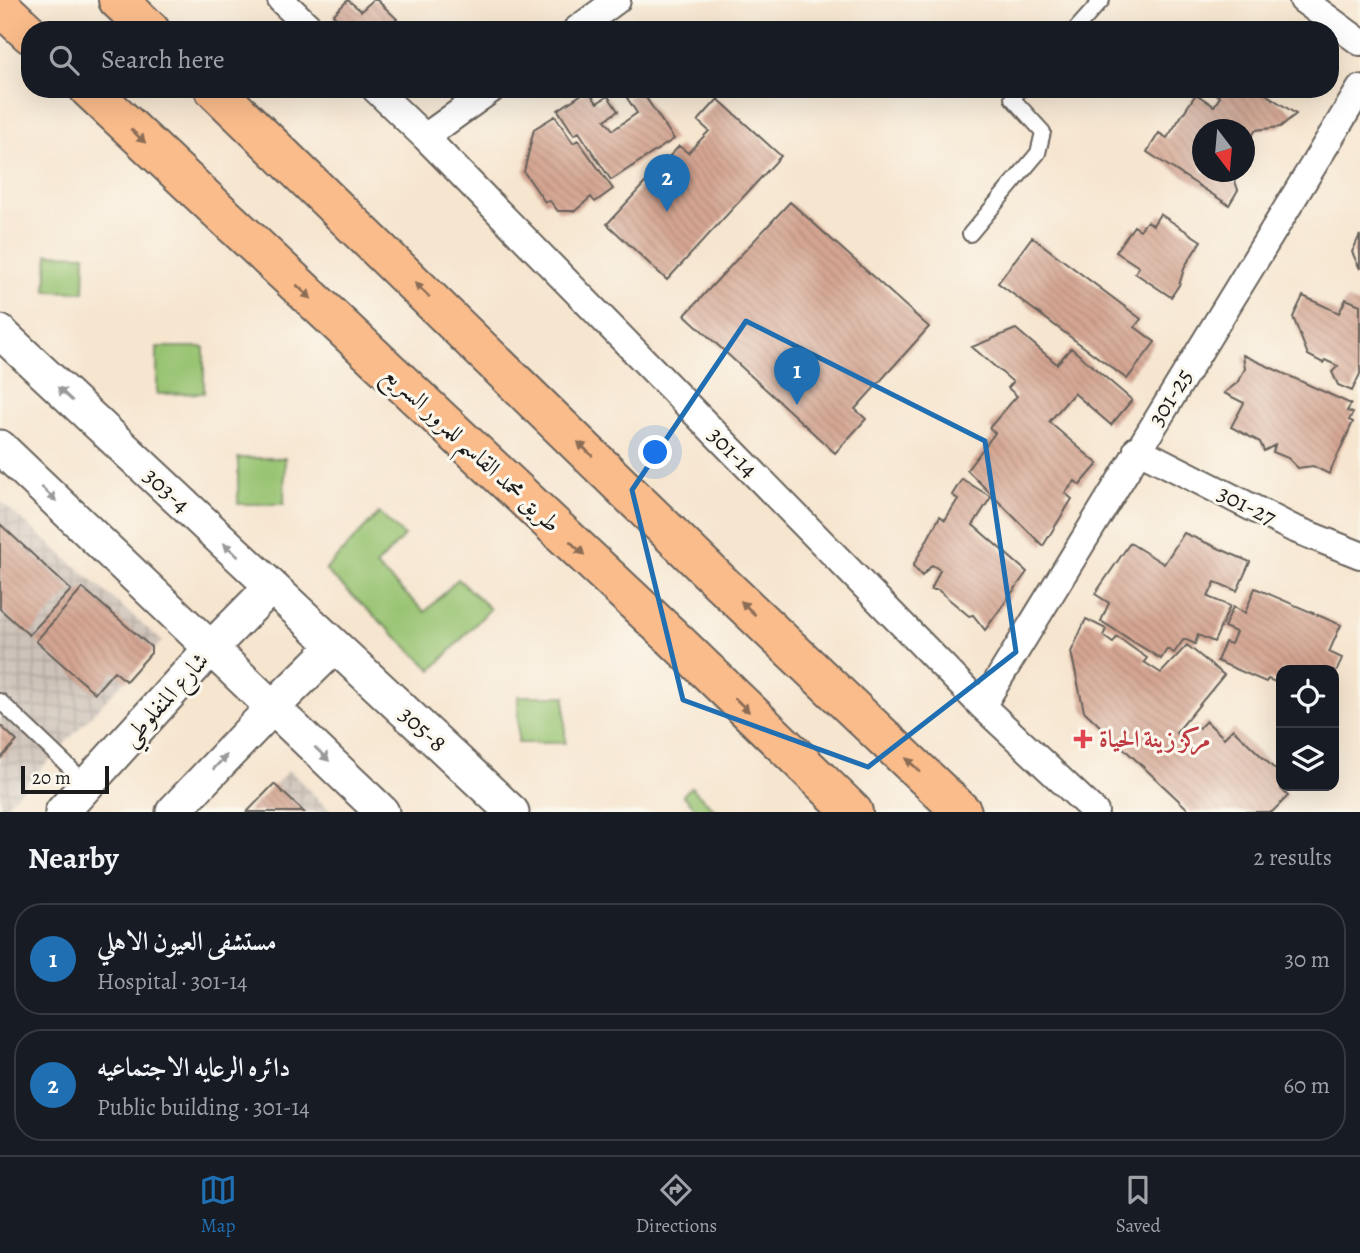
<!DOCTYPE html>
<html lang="en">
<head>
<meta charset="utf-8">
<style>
  body { margin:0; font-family:Alegreya,Amiri,serif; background:#20242c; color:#f1f3f6 }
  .controls { position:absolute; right:21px; bottom:21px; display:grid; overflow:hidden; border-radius:14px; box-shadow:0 7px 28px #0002 }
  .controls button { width:63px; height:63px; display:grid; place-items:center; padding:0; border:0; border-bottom:2px solid #363941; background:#171b24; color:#f1f3f6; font:35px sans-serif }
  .compass { position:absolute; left:1192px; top:119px; width:63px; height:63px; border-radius:50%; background:#171b24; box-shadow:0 7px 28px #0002; rotate:164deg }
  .scale { position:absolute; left:21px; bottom:18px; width:88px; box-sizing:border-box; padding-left:7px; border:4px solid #1c1c1c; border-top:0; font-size:19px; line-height:24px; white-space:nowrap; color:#1c1c1c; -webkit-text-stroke:5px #fbf7ec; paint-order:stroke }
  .you { position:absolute; left:656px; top:453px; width:24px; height:24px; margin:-18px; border:5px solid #fff; border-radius:50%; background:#1a73e8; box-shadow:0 0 0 10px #1a73e833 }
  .badge { display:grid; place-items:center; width:46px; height:46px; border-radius:50%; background:#1f6fb2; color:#fff; font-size:23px; font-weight:700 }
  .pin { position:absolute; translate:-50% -58px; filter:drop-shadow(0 2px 4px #0008) }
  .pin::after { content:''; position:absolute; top:37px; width:24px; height:21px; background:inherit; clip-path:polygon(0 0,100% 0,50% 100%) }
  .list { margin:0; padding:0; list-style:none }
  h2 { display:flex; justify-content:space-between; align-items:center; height:91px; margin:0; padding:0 28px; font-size:30px }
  h2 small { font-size:23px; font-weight:400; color:#9ea1a6 }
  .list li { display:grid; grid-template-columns:46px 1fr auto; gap:21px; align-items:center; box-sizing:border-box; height:112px; margin:0 14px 14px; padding:0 14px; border:2px solid #363941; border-radius:28px }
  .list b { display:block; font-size:26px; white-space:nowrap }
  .list p { margin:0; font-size:23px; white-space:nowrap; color:#9ea1a6 }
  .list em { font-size:23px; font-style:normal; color:#9ea1a6 }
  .icon { flex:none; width:38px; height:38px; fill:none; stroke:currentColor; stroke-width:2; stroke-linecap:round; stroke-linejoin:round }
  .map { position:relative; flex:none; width:1360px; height:812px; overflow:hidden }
  .search { position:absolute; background:#171b24; box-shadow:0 7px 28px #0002; left:21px; right:21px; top:21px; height:77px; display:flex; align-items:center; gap:18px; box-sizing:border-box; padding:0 24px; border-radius:28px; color:#9ea1a6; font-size:26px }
  .sheet { height:343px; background:#171b24 }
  nav { display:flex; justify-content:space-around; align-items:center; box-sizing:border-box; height:98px; border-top:2px solid #363941; background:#171b24; font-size:19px; color:#9ea1a6 }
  nav a { display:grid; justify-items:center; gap:4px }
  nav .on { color:#1f6fb2 }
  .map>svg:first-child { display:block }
  .industrial { fill:url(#industrial-grid) }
  .green { fill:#97c371; stroke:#5a7046; stroke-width:2 }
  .building { fill:url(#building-back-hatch) }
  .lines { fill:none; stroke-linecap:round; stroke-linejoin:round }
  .service-casing { stroke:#68625b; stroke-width:18 }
  .minor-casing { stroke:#68625b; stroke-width:30 }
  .tertiary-casing { stroke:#68625b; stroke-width:37 }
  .motorway-casing { stroke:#68625b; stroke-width:42 }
  .service { stroke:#fff; stroke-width:14 }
  .minor { stroke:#fff; stroke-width:26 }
  .tertiary { stroke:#fff; stroke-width:33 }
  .motorway { stroke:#fabc8b; stroke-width:38 }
  .oneway { fill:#8b6c54 }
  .oneway2 { fill:#999 }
  .marked { fill:none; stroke:#1f6fb2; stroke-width:5; stroke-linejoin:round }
  .health-dot { fill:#e0444e; stroke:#fbf7ec; stroke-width:2.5 }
  .labels { text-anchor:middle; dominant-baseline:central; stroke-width:6; stroke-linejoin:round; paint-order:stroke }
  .street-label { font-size:24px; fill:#1c1c1c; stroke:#fbf7ec }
  .health-label { font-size:24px; font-weight:bold; fill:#be3a42; stroke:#fbf7ec; text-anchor:start }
</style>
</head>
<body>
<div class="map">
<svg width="1360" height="812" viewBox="0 0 1360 812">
  <defs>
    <pattern id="industrial-grid" width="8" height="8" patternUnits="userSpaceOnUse" patternTransform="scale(1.75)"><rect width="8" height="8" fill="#cdc2b9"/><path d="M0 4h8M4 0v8" fill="none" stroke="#afa69e"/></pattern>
    <pattern id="building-back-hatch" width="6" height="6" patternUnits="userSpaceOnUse" patternTransform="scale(1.75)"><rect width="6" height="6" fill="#d4a592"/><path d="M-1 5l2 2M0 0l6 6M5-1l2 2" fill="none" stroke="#b58d7d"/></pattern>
  </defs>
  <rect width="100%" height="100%" fill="#fbf7ec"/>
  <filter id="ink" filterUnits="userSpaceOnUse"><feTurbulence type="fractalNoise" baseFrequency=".0143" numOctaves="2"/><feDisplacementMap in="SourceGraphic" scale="14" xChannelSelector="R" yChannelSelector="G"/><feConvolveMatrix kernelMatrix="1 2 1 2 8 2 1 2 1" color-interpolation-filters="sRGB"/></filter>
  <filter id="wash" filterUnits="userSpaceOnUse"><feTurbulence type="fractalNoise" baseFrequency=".00686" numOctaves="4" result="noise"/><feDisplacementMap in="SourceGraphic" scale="28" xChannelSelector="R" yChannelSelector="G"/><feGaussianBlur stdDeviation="1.57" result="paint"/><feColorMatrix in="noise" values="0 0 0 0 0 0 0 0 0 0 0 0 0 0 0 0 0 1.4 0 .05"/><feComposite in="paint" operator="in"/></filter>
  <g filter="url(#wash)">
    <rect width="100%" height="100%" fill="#f6e5cf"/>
    <path class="industrial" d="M 0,501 L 162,641 L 0,812 Z
      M 289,770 L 331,812 L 249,812 Z"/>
    <path class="green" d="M 48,254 L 85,255 L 84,292 L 46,291 Z
      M 157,347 L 204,347 L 204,393 L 157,394 Z
      M 238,458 L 285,458 L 284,504 L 238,504 Z
      M 379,513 L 404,536 L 376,566 L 425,612 L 458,579 L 490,609 L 432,670 L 325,570 Z
      M 518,696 L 565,696 L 565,743 L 518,743 Z
      M 691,787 L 717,812 L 699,812 L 683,795 Z"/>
    <g id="blocks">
      <path class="building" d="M 348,0 L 361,11 L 373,0 L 377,0 L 397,19 L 386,30 L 349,30 L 333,15 Z
        M 640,89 L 674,139 L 611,180 L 579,132 L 574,135 L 558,110 L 588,90 L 597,103 L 608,96 L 618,111 L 605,120 L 613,130 L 637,113 L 627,98 Z
        M 1208,89 L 1258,89 L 1296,114 L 1280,127 L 1256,130 L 1244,147 L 1244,130 L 1202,130 L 1202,172 L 1232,172 L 1238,190 L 1229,205 L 1147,152 L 1159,133 L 1167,138 L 1196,94 L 1214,106 L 1220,97 Z
        M 718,99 L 781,156 L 667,280 L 607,224 L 679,146 L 688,153 L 709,131 L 698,121 Z
        M 555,116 L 573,143 L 578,140 L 613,189 L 595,202 L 591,197 L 575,211 L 558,211 L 550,201 L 545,202 L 524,172 L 534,129 Z
        M 790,202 L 929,327 L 855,409 L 866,419 L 835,453 L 685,315 Z
        M 1160,214 L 1201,241 L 1185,266 L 1179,285 L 1171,297 L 1135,273 L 1139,267 L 1116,252 L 1134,226 L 1140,230 L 1147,221 L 1153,225 Z
        M 1360,235 L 1360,269 L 1352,252 Z
        M 1032,237 L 1141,319 L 1135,327 L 1155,342 L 1127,379 L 998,283 Z
        M 1303,296 L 1339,313 L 1346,299 L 1360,305 L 1360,374 L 1352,391 L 1338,385 L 1332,372 L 1338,366 L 1325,360 L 1323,363 L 1308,355 L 1293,317 Z
        M 1016,329 L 1057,364 L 1071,348 L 1132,400 L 1111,425 L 1074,393 L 1049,422 L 1098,464 L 1080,485 L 1075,481 L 1065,493 L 1072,499 L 1043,546 L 967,470 L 995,433 L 989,428 L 1017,396 L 1008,388 L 1013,382 L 972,347 Z
        M 1243,355 L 1351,404 L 1347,411 L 1353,413 L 1349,420 L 1353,422 L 1329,474 L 1313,466 L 1298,468 L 1288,458 L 1273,452 L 1275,445 L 1264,451 L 1260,442 L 1231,427 L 1244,403 L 1224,393 L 1237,383 L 1245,369 Z
        M 962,479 L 991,497 L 973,525 L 1027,572 L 985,630 L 973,615 L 969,616 L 938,590 L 931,590 L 940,570 L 932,565 L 922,576 L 913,566 L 940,516 L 945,520 L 958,499 L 952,495 Z
        M 0,524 L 71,590 L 29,635 L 0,609 Z
        M 1184,533 L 1250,562 L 1237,591 L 1215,582 L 1208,597 L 1230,606 L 1214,642 L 1198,635 L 1195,644 L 1184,639 L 1174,653 L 1167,649 L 1161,659 L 1101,621 L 1109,603 L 1095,594 L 1130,543 L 1164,564 Z
        M 83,588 L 151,647 L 151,653 L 126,681 L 114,671 L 95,693 L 36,641 Z
        M 1255,588 L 1341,625 L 1329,652 L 1342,658 L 1334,678 L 1334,670 L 1281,670 L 1281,684 L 1268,679 L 1266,682 L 1217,661 L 1225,642 L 1231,644 L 1236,632 L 1224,627 L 1233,607 L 1245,613 Z
        M 1086,619 L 1106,629 L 1103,636 L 1113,643 L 1117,637 L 1147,658 L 1144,662 L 1161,673 L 1187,645 L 1224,675 L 1176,733 L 1182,739 L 1195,725 L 1199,728 L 1206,721 L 1224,738 L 1233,729 L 1280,774 L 1277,777 L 1281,781 L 1281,786 L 1286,786 L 1281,789 L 1288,796 L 1272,812 L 1191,812 L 1084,711 L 1071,652 Z
        M 0,725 L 17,741 L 0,759 Z
        M 274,784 L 304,812 L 247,812 Z"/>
    </g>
  </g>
  <g filter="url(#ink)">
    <use href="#blocks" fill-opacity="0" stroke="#68625b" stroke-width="2"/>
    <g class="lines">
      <g class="service-casing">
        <path id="service" d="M 1075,30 L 1102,0
          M 970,234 L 1038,153 L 1043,132 L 1012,98 L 1021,89
          M 0,701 L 87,784"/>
      </g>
      <g class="minor-casing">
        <path id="minor" d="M 281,0 L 312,30
          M 1303,0 L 1360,42
          M 576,30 L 617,0
          M 375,89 L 425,137 L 982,706 L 1095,812
          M 425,137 L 492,89
          M 1137,449 L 1292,528 L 1360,555
          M 982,706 L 1360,89"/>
      </g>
      <g class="tertiary-casing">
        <path id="tertiary" d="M 0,332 L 512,812
          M 0,447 L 382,812
          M 62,812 L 211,648 L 271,587
          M 173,812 L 273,707 L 335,646"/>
      </g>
      <g class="motorway-casing">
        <path id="motorway" d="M 118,0 L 150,30
          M 0,6 L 30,34
          M 89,89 L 671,636 L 853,812
          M 214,89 L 721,583 L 962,812"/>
      </g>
      <use href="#service" class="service"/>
      <use href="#minor" class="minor"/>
      <use href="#tertiary" class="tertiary"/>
      <use href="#motorway" class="motorway"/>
    </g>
    <defs><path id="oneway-solid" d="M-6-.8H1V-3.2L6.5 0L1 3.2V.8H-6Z" transform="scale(1.75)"/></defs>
    <g class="oneway">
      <use href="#oneway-solid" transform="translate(138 136) rotate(43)"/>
      <use href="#oneway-solid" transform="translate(422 290) rotate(-136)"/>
      <use href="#oneway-solid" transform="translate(304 292) rotate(43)"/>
      <use href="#oneway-solid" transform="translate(585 449) rotate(-136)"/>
      <use href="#oneway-solid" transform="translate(577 548) rotate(43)"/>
      <use href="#oneway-solid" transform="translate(748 608) rotate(-136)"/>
      <use href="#oneway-solid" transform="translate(742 705) rotate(44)"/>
      <use href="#oneway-solid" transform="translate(913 765) rotate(-136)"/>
    </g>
    <g class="oneway2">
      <use href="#oneway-solid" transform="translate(65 394) rotate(-137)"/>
      <use href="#oneway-solid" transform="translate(49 494) rotate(44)"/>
      <use href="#oneway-solid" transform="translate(231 550) rotate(-137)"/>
      <use href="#oneway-solid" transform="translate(322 754) rotate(44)"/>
      <use href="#oneway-solid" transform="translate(220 762) rotate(-47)"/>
    </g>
  </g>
  <path class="marked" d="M 746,321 L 985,441 L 1016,652 L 868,767 L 683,700 L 632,490 Z"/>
  <path class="health-dot" d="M1079.5 728.5h7v7h7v7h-7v7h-7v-7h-7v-7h7z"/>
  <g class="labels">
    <g class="street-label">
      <text transform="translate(1170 397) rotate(-58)">301-25</text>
      <text transform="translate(472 449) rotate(43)">طريق محمد القاسم للمرور السريع</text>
      <text transform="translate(733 452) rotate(46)">301-14</text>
      <text transform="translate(167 490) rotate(43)">303-4</text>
      <text transform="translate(1247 505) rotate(27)">301-27</text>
      <text transform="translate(165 699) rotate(-48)">شارع المنفلوطي</text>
      <text transform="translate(423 729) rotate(43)">305-8</text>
    </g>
    <g class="health-label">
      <text x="1099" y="739">مركز زينة الحياة</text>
    </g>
  </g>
</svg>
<div class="controls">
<button><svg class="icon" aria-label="locate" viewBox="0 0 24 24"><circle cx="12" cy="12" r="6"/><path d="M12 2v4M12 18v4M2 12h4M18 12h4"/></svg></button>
<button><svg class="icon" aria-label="layers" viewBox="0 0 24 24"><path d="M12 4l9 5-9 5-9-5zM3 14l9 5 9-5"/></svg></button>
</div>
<svg class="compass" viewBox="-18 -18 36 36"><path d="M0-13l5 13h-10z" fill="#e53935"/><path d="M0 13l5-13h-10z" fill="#9ea1a6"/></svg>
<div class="scale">20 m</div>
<div class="you"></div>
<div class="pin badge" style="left:797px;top:405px">1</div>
<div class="pin badge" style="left:667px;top:212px">2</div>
<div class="search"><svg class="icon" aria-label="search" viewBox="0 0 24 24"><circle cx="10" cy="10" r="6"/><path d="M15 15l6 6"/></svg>Search here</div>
</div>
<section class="sheet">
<h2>Nearby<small>2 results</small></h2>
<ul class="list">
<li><span class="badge">1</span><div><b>مستشفى العيون الاهلي</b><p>Hospital · 301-14</p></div><em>30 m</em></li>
<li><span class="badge">2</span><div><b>دائره الرعايه الاجتماعيه</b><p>Public building · 301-14</p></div><em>60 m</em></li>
</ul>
</section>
<nav>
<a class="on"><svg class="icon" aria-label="map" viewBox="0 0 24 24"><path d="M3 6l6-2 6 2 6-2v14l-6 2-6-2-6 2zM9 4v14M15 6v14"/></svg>Map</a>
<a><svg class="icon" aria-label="directions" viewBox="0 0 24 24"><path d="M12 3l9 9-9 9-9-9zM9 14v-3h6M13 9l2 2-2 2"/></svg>Directions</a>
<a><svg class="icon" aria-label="saved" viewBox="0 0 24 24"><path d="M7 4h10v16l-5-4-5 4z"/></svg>Saved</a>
</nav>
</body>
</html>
